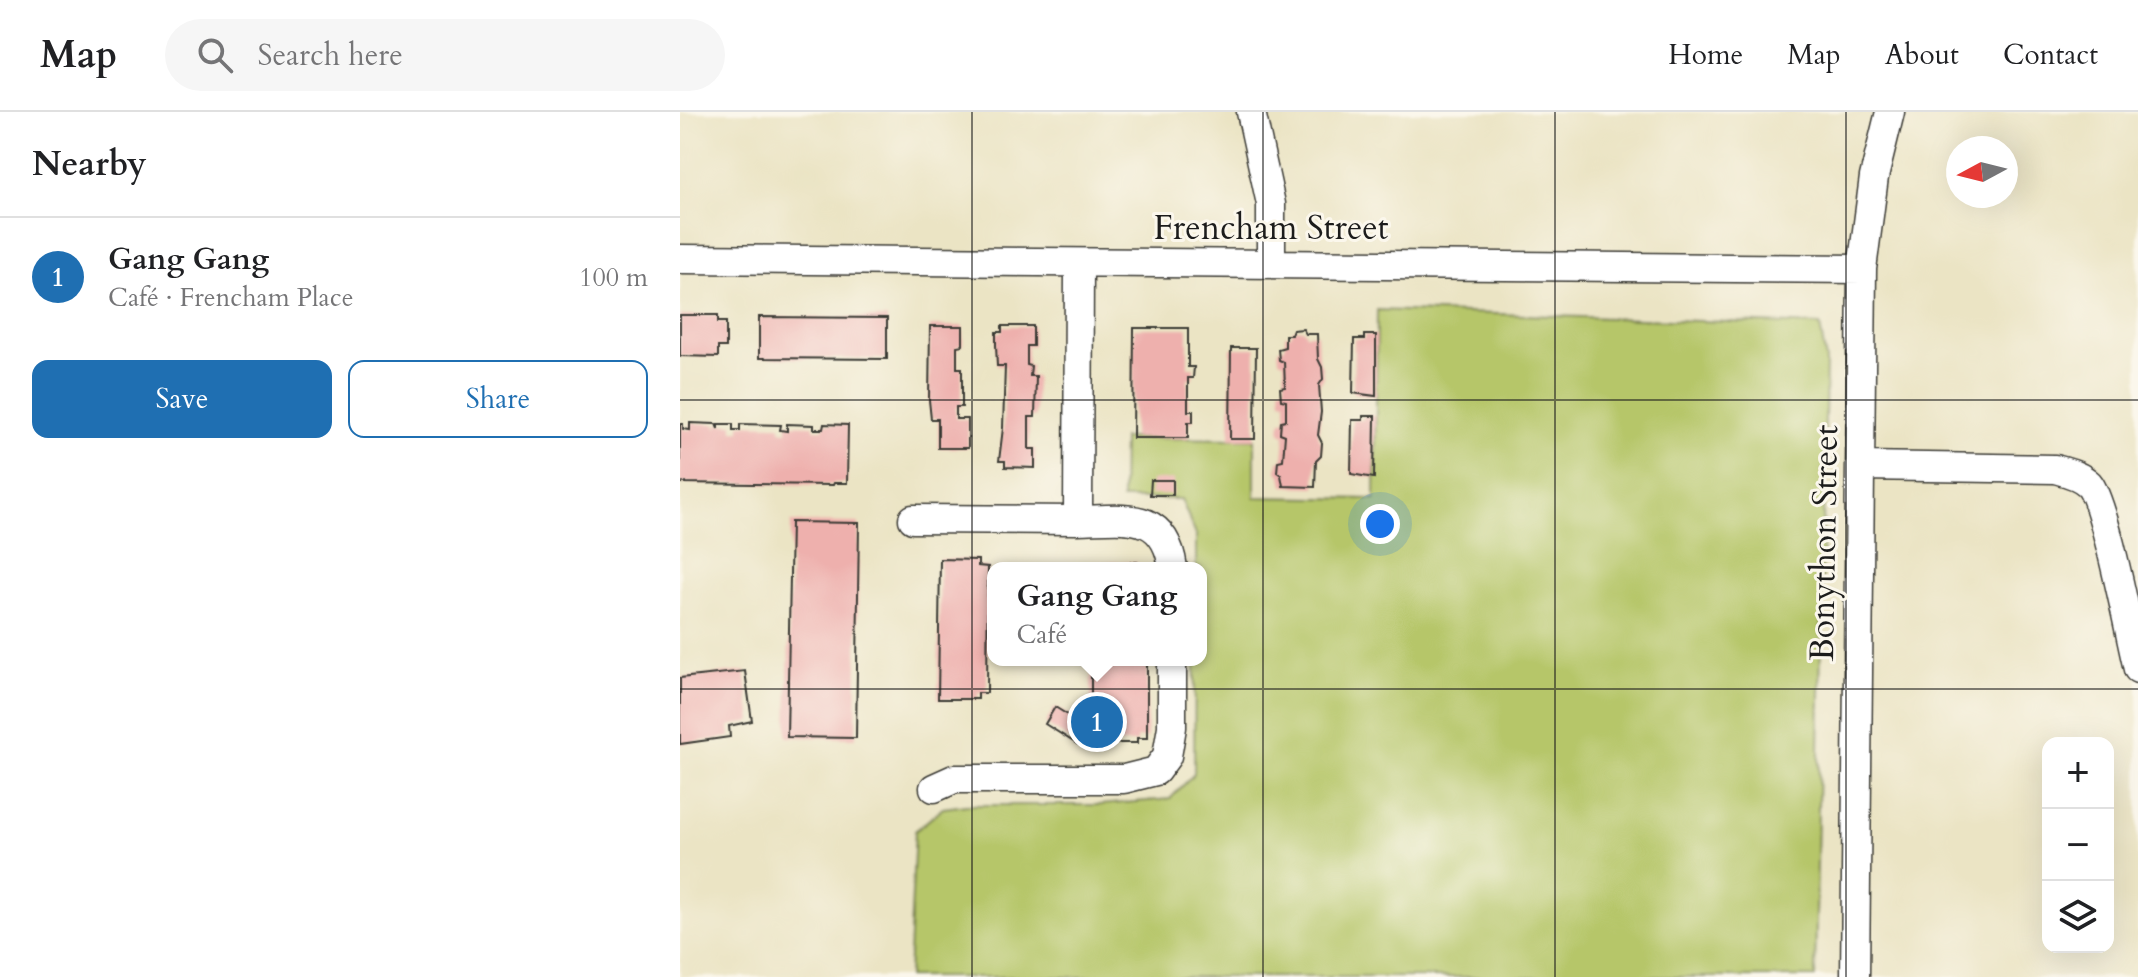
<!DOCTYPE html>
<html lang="en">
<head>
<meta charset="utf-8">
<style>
  body { margin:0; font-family:Cardo,serif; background:#f6f6f6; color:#202124 }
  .controls { position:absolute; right:24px; bottom:24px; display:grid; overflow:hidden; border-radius:16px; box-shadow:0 8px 32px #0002 }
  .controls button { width:72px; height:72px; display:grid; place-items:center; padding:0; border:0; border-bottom:2px solid #e0e0e0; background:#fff; color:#202124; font:40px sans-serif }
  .compass { position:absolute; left:1266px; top:24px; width:72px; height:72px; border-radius:50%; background:#fff; box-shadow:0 8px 32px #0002; rotate:263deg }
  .you { position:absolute; left:700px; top:412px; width:28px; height:28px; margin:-20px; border:6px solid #fff; border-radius:50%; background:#1a73e8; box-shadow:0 0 0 12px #1a73e833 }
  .badge { display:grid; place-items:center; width:52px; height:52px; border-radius:50%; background:#1f6fb2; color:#fff; font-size:26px; font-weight:700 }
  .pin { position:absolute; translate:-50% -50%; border:4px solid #fff; box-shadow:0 2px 8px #0006 }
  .popup { position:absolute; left:307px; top:450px; width:220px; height:104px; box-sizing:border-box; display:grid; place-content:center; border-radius:16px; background:#fff; filter:drop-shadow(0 2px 6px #0005); font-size:26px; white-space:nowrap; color:#757577 }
  .popup b { font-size:30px; color:#202124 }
  .popup::after { content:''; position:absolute; left:50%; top:100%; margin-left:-16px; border:16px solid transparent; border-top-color:#fff }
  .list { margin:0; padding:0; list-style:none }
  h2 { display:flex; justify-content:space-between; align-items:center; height:104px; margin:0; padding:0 32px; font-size:34px }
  h2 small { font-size:26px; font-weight:400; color:#757577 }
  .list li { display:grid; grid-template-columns:52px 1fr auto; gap:24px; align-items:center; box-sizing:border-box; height:120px; padding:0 32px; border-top:2px solid #e0e0e0 }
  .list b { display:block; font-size:30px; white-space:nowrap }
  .list p { margin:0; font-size:26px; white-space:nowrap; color:#757577 }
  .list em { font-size:26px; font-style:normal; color:#757577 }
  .actions { display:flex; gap:16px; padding:24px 32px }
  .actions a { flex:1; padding:18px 0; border:2px solid #1f6fb2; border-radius:16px; text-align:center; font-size:28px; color:#1f6fb2 }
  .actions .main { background:#1f6fb2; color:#fff }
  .icon { flex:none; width:44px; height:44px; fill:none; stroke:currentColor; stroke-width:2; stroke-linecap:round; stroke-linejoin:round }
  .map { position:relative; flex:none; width:1458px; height:865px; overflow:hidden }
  header { display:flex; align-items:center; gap:48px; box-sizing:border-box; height:112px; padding:0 40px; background:#fff; border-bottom:2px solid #e0e0e0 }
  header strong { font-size:38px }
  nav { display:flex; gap:44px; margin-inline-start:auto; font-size:28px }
  .search { width:560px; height:72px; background:#f6f6f6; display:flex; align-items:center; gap:20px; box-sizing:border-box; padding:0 28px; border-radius:44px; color:#757577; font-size:30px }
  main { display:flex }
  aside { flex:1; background:#fff }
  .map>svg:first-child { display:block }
  .green { fill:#b6c669; stroke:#697142; stroke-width:2 }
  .building { fill:#eeb0ad }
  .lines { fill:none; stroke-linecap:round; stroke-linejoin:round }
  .minor-casing { stroke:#3b3a35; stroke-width:31 }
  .minor { stroke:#fff; stroke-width:28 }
  .grid { fill:none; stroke:#1c1c1c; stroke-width:2; stroke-opacity:0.55 }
  .labels { text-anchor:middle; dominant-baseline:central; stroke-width:6; stroke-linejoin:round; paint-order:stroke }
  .street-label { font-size:34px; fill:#1c1c1c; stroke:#fbf7ec }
</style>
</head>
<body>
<header>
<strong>Map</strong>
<div class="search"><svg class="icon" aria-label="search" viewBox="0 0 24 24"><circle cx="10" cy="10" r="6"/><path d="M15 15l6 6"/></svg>Search here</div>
<nav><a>Home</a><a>Map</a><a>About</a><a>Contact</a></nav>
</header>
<main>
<aside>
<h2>Nearby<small></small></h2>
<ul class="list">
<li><span class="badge">1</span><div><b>Gang Gang</b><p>Café · Frencham Place</p></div><em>100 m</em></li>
</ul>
<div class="actions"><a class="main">Save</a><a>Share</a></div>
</aside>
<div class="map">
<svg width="1458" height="865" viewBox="0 0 1458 865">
  <rect width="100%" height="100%" fill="#fbf7ec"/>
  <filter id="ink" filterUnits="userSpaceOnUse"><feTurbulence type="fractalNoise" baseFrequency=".0125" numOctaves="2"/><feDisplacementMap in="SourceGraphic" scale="16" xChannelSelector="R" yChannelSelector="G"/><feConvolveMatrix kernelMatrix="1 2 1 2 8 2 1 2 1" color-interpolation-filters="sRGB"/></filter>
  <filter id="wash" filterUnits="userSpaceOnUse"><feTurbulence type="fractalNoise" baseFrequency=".006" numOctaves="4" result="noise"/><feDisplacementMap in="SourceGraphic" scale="32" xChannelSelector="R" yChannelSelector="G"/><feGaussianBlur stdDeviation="1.8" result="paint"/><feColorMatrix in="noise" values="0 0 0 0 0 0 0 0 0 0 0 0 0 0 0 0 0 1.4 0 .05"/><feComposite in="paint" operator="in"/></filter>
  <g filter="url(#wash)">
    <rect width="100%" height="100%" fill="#ebe4c4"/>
    <path class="green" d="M 697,198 L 1140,213 L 1146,249 L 1135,865 L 228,865 L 235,719 L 263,696 L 286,693 L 420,693 L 490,687 L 514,662 L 515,548 L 521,548 L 521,456 L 516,456 L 516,423 L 501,387 L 442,387 L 443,326 L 575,327 L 575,385 L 695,387 Z"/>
    <g id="blocks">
      <path class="building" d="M 0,203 L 38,203 L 38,210 L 46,210 L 46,235 L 38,235 L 38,245 L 0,244 Z
        M 79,205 L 207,206 L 207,247 L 79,246 Z
        M 250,214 L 283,214 L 283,233 L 277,234 L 277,256 L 282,256 L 282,295 L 276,295 L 276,307 L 288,307 L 288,336 L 258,336 L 258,307 L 251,307 L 249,288 Z
        M 322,214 L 353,214 L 353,234 L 347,234 L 347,253 L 351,254 L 350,264 L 356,264 L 355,305 L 349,305 L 349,337 L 355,337 L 355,356 L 325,355 L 325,349 L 319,349 L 323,316 L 325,254 L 317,254 L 316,233 L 316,220 L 322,220 Z
        M 454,216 L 508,216 L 508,255 L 514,255 L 513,266 L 508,266 L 508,299 L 513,299 L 513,310 L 508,310 L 508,326 L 453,326 Z
        M 623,217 L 626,222 L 637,222 L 638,247 L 642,255 L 643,267 L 639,273 L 641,300 L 638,323 L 642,331 L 641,344 L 636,349 L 635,375 L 603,374 L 601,363 L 597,360 L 598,349 L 603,348 L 605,323 L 600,321 L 601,309 L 606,308 L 606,289 L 601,288 L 600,276 L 605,275 L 604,250 L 599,248 L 598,237 L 605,235 L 605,223 L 611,223 L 613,218 Z
        M 684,223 L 696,223 L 696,284 L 673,281 L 674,227 L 684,227 Z
        M 551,236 L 576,236 L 575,327 L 550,327 Z
        M 683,304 L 695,304 L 694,366 L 671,362 L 672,308 L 683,308 Z
        M 10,311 L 36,312 L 38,317 L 38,312 L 53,312 L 53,318 L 60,318 L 60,312 L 101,313 L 100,318 L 107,319 L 107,312 L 134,313 L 134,317 L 143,317 L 144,312 L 168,313 L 167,371 L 154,371 L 153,373 L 0,371 L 0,312 L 3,312 L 3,317 L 10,318 Z
        M 471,368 L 493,368 L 493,383 L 470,383 Z
        M 111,410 L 179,411 L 176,626 L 107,625 Z
        M 260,447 L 298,448 L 298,454 L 308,455 L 307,581 L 298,581 L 298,587 L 258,587 Z
        M 410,450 L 457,450 L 456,456 L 410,456 Z
        M 411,548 L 467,548 L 467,626 L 457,626 L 457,631 L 411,631 Z
        M 65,559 L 72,609 L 49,614 L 50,625 L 0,632 L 0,566 Z
        M 375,595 L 407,615 L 397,632 L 365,612 Z"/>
    </g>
  </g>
  <g filter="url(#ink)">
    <use href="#blocks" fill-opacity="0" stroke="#3b3a35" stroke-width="2"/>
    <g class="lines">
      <g class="minor-casing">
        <path id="minor" d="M 571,0 L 591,92 L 591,151
          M 0,147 L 1182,157
          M 399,151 L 398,408 C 445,407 485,397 493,456
          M 1181,354 L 1375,357 C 1386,360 1400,363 1409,372 C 1425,390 1450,525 1458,557
          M 233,407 L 398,408
          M 254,676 L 274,667 L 444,667 L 476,659 L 487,644 L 492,615 L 492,548
          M 1175,865 L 1182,157 L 1194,65 L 1210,0"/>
      </g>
      <use href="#minor" class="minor"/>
    </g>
  </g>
  <path class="grid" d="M 292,0 L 292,865M 583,0 L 583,865M 875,0 L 875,865M 1166,0 L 1166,865M 0,288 L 1458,288M 0,577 L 1458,577"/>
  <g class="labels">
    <g class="street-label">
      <text x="591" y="116">Frencham Street</text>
      <text transform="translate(1144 431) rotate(-89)">Bonython Street</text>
    </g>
  </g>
</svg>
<div class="controls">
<button>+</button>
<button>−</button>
<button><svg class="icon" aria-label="layers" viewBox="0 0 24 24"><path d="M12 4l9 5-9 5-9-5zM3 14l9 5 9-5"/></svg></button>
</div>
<svg class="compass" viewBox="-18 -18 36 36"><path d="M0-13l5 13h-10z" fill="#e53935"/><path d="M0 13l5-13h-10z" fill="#757577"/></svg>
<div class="you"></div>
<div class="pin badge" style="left:417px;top:610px">1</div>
<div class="popup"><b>Gang Gang</b>Café</div>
</div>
</main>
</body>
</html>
